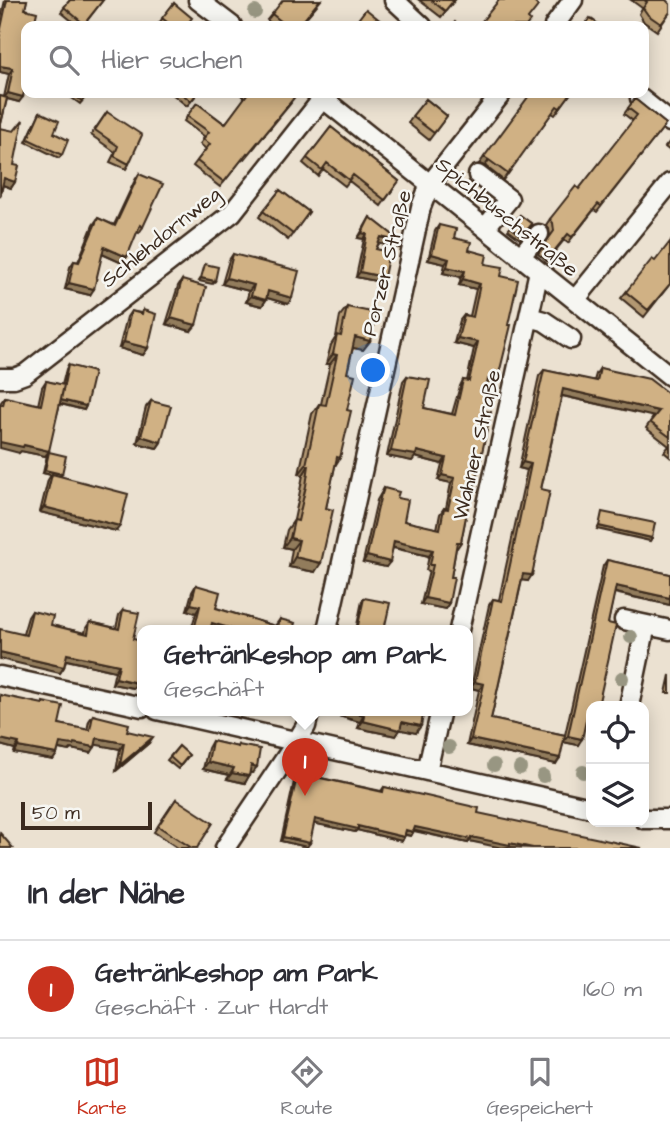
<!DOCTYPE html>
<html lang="de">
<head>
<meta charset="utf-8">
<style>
  body { margin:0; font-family:"Architects Daughter",sans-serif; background:#f7f7f7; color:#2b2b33 }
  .controls { position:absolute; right:21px; bottom:21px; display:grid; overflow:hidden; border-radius:14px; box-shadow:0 4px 18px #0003 }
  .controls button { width:63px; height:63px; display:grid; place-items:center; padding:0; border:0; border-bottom:2px solid #e1e1e2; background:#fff; color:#2b2b33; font:35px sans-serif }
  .scale { position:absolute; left:21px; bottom:18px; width:131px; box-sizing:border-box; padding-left:7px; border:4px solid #3b2a1e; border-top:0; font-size:19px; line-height:24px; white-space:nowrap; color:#3b2a1e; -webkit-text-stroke:5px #f6f6f2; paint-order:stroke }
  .you { position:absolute; left:374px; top:371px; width:24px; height:24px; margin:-18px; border:5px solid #fff; border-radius:50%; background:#1a73e8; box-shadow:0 0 0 10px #1a73e833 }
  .badge { display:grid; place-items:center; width:46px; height:46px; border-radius:50%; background:#c8321e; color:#fff; font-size:23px; font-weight:700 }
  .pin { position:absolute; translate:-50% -58px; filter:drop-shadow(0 2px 4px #0008) }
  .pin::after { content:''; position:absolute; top:37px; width:24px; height:21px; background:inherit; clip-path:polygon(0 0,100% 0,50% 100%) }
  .popup { position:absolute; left:137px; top:625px; width:336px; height:91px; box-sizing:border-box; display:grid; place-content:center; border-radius:14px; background:#fff; filter:drop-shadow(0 2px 5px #0005); font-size:23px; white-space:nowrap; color:#7c7c81 }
  .popup b { font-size:26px; color:#2b2b33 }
  .popup::after { content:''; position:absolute; left:50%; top:100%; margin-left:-14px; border:14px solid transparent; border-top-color:#fff }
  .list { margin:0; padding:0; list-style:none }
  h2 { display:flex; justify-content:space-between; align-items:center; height:91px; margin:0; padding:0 28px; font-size:30px }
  h2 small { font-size:23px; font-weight:400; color:#7c7c81 }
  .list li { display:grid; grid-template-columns:46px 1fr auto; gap:21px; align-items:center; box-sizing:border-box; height:98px; padding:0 28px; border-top:2px solid #e1e1e2 }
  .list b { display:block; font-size:26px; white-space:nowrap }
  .list p { margin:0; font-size:23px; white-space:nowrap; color:#7c7c81 }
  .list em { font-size:23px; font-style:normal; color:#7c7c81 }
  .icon { flex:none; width:38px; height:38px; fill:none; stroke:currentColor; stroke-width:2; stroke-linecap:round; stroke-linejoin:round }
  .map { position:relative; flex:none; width:670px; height:848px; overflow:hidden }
  .search { position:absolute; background:#fff; box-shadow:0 4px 18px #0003; left:21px; right:21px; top:21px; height:77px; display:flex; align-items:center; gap:18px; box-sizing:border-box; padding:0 24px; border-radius:14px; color:#7c7c81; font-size:26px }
  .sheet { height:189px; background:#fff }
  nav { display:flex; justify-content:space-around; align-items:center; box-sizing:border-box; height:98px; border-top:2px solid #e1e1e2; background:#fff; font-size:19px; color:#7c7c81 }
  nav a { display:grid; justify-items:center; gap:4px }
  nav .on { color:#c8321e }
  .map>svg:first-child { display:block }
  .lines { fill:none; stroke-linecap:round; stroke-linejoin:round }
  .minor-casing { stroke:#3b2a1e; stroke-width:23 }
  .minor { stroke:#f6f6f2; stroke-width:18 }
  .tree { fill:#989682 }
  .wall { fill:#b39872; stroke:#3b2a1e; stroke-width:2 }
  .shaded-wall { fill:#927c5c; stroke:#3b2a1e; stroke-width:2 }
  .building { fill:#d0b184; stroke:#3b2a1e; stroke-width:2 }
  .labels { text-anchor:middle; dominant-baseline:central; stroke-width:5; stroke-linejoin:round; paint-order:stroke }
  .street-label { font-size:21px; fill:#3b2a1e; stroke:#f6f6f2 }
</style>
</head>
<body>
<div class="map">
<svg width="670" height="848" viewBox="0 0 670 848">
  <rect width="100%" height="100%" fill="#ebe1d1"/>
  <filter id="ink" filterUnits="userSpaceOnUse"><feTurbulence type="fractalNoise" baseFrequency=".0143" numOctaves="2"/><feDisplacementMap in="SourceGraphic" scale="14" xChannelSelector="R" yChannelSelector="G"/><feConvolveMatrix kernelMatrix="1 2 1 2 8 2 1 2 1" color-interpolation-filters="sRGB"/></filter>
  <g filter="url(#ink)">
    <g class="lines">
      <g class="minor-casing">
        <path id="minor" d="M 198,0 L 232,26
          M 394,0 L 422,26
          M 554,26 L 573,0
          M 316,93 L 670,376
          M 640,98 L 670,122
          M 478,175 L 509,199 L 485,228
          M 520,257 L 539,234
          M 575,300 L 670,183
          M 529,317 L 544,321 L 571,339
          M 0,378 L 14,378 L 25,374 L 232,213 L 323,98
          M 624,620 L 670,630
          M 327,630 L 421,207 L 430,184 L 502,93
          M 459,630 L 539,271
          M 0,676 L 142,707
          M 629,706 L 646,625
          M 157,710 L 591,808
          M 427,771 L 441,710
          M 644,819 L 670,819
          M 225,848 L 297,741 L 306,726 L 310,710"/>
      </g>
      <use href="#minor" class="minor"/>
    </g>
    <g class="tree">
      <circle cx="255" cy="12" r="7"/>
      <circle cx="631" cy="637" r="7"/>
      <circle cx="622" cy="678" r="7"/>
      <circle cx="449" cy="747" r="7"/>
      <circle cx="494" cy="765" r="7"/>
      <circle cx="520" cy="768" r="7"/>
      <circle cx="583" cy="772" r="7"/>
      <circle cx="543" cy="776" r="7"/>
    </g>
    <path class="wall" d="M 5,0 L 27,0 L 25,9 L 19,102 L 7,99 L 0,128 L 14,165 L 15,182 L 11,188 L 3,185 L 0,197 L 0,96 L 4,97 L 9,74 L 0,72 L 0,22 Z
      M 70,0 L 103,0 L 83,26 L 78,26 L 61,12 Z
      M 321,0 L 299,26 L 274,26 L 267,20 L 272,14 Z
      M 419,0 L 455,0 L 441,17 Z
      M 631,0 L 666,0 L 670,12 L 657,31 L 644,22 L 639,14 L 642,8 Z
      M 174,3 L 188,24 L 191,26 L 163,26 L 159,23 Z
      M 65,93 L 89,93 L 80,104 Z
      M 171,93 L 198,93 L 187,106 Z
      M 239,93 L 287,93 L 291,103 L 245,159 L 243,158 L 220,187 L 193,166 L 206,149 L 200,144 L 205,137 L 184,121 L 197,103 L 225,124 L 245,98 Z
      M 571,93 L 555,115 L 552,113 L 503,180 L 485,166 L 479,164 Z
      M 426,99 L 447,116 L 429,140 L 408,123 Z
      M 635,99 L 666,124 L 597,212 L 594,210 L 568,243 L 564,240 L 547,261 L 538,254 L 550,236 L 549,229 L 546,225 L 550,219 L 579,189 L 633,121 L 624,114 Z
      M 40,112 L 54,133 L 62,155 L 59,158 L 26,142 Z
      M 107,112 L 129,164 L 126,169 L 110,162 L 115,152 L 91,135 Z
      M 331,127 L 399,181 L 381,206 L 349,181 L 345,186 L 323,169 L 318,176 L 303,163 Z
      M 670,141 L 670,151 L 665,147 Z
      M 139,174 L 143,227 L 139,233 L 137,232 L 122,263 L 102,254 L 90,295 L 65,289 L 70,267 L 74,261 L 78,262 L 93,225 L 98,218 L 114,225 L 135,180 Z
      M 280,190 L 309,212 L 288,240 L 259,217 Z
      M 520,215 L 532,224 L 520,239 L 508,230 Z
      M 370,217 L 402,242 L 399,248 L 379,243 L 376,249 L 380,282 L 356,277 L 364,239 L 358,238 Z
      M 439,225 L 501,276 L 493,387 L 487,386 L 468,505 L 461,542 L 457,548 L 456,548 L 451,577 L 449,603 L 445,609 L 421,604 L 429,571 L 426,570 L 429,556 L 393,548 L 386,567 L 363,562 L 377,500 L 384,488 L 397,498 L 404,521 L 437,529 L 440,514 L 444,508 L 446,508 L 451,483 L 438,480 L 442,464 L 415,457 L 412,461 L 387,456 L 403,381 L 407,376 L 424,408 L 452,414 L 460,386 L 463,380 L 467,381 L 474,348 L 454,343 L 460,320 L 464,315 L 470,316 L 476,289 L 459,285 L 461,277 L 443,273 L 445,264 L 428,260 L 435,231 Z
      M 233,254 L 288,304 L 267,298 L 262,306 L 246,302 L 249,291 L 222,284 L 229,260 Z
      M 655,261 L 670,284 L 644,317 L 621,298 L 626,292 Z
      M 182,280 L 191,331 L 166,324 L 178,286 Z
      M 347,307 L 370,341 L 363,350 L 353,348 L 347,373 L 347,410 L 340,458 L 335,466 L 326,508 L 315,572 L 289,567 L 292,549 L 283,547 L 287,530 L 294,520 L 299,496 L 303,475 L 299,474 L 312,414 L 319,404 L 321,404 L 330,364 L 326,364 L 331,345 L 336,337 L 340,316 Z
      M 143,310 L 148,348 L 143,355 L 119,348 L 127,317 L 131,311 L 141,313 Z
      M 68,365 L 86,406 L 84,410 L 60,404 L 45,456 L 21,451 L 19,453 L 0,404 L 1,402 L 5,397 L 38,405 L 42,387 L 46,381 L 62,385 L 66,369 Z
      M 600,368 L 670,395 L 670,457 L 664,452 L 669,446 L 646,428 L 654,416 L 562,396 L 541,489 L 528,581 L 522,580 L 491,719 L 565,735 L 603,566 L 607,560 L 670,574 L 670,605 L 614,593 L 591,706 L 591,715 L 588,714 L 578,745 L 564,742 L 556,764 L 467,745 L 479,690 L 471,688 L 489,605 L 493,599 L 499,600 L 505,571 L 527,470 L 519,468 L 539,376 L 544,370 L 594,381 L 596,374 Z
      M 151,401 L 161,442 L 157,448 L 137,443 L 146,407 Z
      M 49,452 L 60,476 L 116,531 L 40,512 L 48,480 L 51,475 L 43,473 L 47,455 Z
      M 196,585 L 216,608 L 275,626 L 280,619 L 293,630 L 191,630 L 196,613 L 187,610 L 192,592 Z
      M 364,598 L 384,630 L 356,630 L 362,601 Z
      M 123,610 L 133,639 L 137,683 L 133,688 L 112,684 L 115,671 L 66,660 L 64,667 L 60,673 L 23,634 L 28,617 L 32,611 L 51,625 L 85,633 L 86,628 L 90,622 L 116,628 L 119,615 Z
      M 670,675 L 670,693 L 666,693 Z
      M 0,695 L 59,724 L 87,730 L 89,721 L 93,715 L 127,731 L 149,743 L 116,771 L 120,749 L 95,744 L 91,753 L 71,749 L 69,751 L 58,749 L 57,754 L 53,760 L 14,753 L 15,749 L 0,745 Z
      M 325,710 L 424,710 L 416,733 L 400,729 L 396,736 L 358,728 L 360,722 L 325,712 Z
      M 212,741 L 237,747 L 238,745 L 252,773 L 250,773 L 245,783 L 227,779 L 230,775 L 203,769 L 208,748 Z
      M 179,746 L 189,755 L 178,769 L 167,760 Z
      M 298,773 L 381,791 L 384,787 L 478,813 L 509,847 L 469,841 L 468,843 L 414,831 L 411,836 L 405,835 L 402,841 L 357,830 L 355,832 L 314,823 L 307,847 L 281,841 L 295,777 Z
      M 176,799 L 197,848 L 178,848 L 154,832 Z"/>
    <path class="shaded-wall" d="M 0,66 L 13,68 L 9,74 L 0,72 Z
      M 8,93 L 23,97 L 19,102 L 4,98 Z
      M 484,157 L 489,160 L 485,166 L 479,164 Z
      M 4,178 L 15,182 L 11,188 L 0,184 Z
      M 362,233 L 367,234 L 364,239 L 358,238 Z
      M 381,237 L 402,242 L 399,248 L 377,243 Z
      M 104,247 L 127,257 L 122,263 L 100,253 Z
      M 432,254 L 449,259 L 445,264 L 428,260 Z
      M 447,267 L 465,271 L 461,277 L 443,273 Z
      M 360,272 L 384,277 L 380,282 L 356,277 Z
      M 201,278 L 215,281 L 212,284 L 199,281 Z
      M 227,278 L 254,285 L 249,291 L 222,284 Z
      M 463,279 L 480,284 L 476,289 L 459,285 Z
      M 69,283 L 94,289 L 90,295 L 65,289 Z
      M 268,291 L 292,298 L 288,304 L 264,297 Z
      M 251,296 L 266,300 L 262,306 L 246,302 Z
      M 171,318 L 196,325 L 191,331 L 166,324 Z
      M 355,337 L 370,341 L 363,350 L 349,347 Z
      M 458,338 L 478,342 L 474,348 L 454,343 Z
      M 124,342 L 148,348 L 143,355 L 119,348 Z
      M 333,354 L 337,355 L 330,364 L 326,364 Z
      M 488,379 L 497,382 L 493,387 L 484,385 Z
      M 563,389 L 659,411 L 655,417 L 559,395 Z
      M 60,400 L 86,406 L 84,410 L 58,403 Z
      M 141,436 L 161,442 L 157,448 L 137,443 Z
      M 0,442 L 24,445 L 49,451 L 45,456 L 21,451 L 19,453 L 0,448 Z
      M 391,451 L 417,451 L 446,458 L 442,464 L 415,457 L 412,461 L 387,456 Z
      M 523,462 L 531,464 L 527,470 L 519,468 Z
      M 306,465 L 309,465 L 303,475 L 299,474 Z
      M 45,470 L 62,474 L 60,477 L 43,473 Z
      M 442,475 L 455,478 L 451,483 L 438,480 Z
      M 44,507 L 120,526 L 116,531 L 40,512 Z
      M 599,526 L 652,538 L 650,541 L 597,529 Z
      M 290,538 L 299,540 L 292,549 L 283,547 Z
      M 394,541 L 433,550 L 429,556 L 391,547 Z
      M 367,556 L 390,562 L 386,567 L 363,562 Z
      M 295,557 L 321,563 L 315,572 L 289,567 Z
      M 523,574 L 532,575 L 528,581 L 519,580 Z
      M 616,586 L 670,598 L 670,605 L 612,592 Z
      M 425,598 L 449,603 L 445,609 L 421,604 Z
      M 191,604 L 200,606 L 196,613 L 187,610 Z
      M 212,623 L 236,630 L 207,630 Z
      M 0,652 L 64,667 L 60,673 L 0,659 Z
      M 67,654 L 119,665 L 115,671 L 63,659 Z
      M 116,678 L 137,683 L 133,688 L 112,684 Z
      M 475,682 L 484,684 L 479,690 L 471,688 Z
      M 326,710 L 347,710 L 364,715 L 360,722 L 325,712 Z
      M 363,721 L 400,730 L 396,736 L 358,728 Z
      M 402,722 L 421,726 L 416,733 L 397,729 Z
      M 568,736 L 582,739 L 578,745 L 563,742 Z
      M 153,737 L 149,743 L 116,771 L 120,765 Z
      M 97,738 L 124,743 L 120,749 L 92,744 Z
      M 0,739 L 19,743 L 15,749 L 0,745 Z
      M 471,739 L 560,758 L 556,764 L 467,745 Z
      M 60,743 L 74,743 L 95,747 L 91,753 L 71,749 L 69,751 L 55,748 Z
      M 18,747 L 57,754 L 53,760 L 14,753 Z
      M 208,762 L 234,768 L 230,775 L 203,769 Z
      M 251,765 L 257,767 L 252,773 L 247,772 Z
      M 232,773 L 249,776 L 245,783 L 227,779 Z
      M 315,819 L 358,826 L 404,837 L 402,841 L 357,830 L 355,832 L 312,823 Z
      M 415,827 L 510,843 L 533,848 L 509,847 L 502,848 L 469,841 L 468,843 L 412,830 Z
      M 406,830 L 413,832 L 411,836 L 403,834 Z
      M 283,837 L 310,843 L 307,847 L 281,841 Z"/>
    <path class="building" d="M 7,0 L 27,0 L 25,9 L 37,12 L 34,25 L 36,26 L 26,26 L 26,82 L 23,97 L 8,93 L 13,68 L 0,66 L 0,33 Z
      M 70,0 L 103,0 L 84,24 L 64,7 Z
      M 283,0 L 320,0 L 299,26 L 287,26 L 272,14 Z
      M 431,0 L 454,0 L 445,11 Z
      M 499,0 L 535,0 L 534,2 L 538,6 L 528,19 L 530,21 L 526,26 L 478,26 Z
      M 644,0 L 666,0 L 670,4 L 670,12 L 661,24 L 648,15 L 643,8 L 647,2 Z
      M 174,3 L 192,18 L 188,23 L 191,26 L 170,26 L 171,25 L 162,18 Z
      M 366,9 L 387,26 L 353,26 Z
      M 590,18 L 601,26 L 584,26 Z
      M 455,22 L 460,26 L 452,26 Z
      M 71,93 L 88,93 L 82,101 Z
      M 181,93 L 197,93 L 191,101 Z
      M 248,93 L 287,93 L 294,98 L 248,154 L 247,153 L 224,182 L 197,161 L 210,144 L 203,139 L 209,132 L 187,116 L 197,103 L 225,124 Z
      M 531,93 L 571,93 L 560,108 L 557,106 L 508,174 L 489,160 L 484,157 Z
      M 0,96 L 7,98 L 0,128 L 14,131 L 23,120 L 14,165 L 19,166 L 15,182 L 4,178 L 0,197 Z
      M 426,99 L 447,116 L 434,133 L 412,116 Z
      M 635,99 L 666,124 L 601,206 L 598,204 L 572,237 L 568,234 L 551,255 L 542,248 L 554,231 L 553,223 L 550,219 L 576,186 L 579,189 L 637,115 L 628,108 Z
      M 40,112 L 59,121 L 54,133 L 68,140 L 62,155 L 28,139 Z
      M 107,112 L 142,135 L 129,164 L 114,156 L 118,146 L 95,130 Z
      M 331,127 L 399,181 L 385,200 L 353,175 L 349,180 L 327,163 L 322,170 L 307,158 Z
      M 139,174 L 163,184 L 143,227 L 140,225 L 127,257 L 104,247 L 94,289 L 69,283 L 74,261 L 79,262 L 98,218 L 115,226 Z
      M 280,190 L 309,212 L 293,234 L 263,211 Z
      M 520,215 L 532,224 L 522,236 L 511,227 Z
      M 370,217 L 402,242 L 381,237 L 376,249 L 389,252 L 384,277 L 360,272 L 367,234 L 362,233 Z
      M 439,225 L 456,229 L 454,238 L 471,242 L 469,250 L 487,255 L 485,264 L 503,267 L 501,276 L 518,280 L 508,325 L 511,325 L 497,382 L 488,379 L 482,410 L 491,412 L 471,502 L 469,501 L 461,542 L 457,542 L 451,577 L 454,577 L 449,603 L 425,598 L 433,565 L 430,565 L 433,550 L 394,541 L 390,562 L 367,556 L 381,494 L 382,494 L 384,488 L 399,492 L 397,498 L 408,500 L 404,521 L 440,529 L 444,508 L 448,509 L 455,478 L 442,475 L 446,458 L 417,451 L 416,455 L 391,451 L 407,376 L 430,380 L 424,408 L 455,415 L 463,380 L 469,381 L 478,342 L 458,338 L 464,315 L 473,317 L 480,284 L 463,279 L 465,271 L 447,267 L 449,259 L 432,254 Z
      M 670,242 L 670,284 L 648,310 L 626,292 L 652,259 L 655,261 Z
      M 233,254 L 299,271 L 292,298 L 268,291 L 266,300 L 251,296 L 254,285 L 227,278 Z
      M 205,264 L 218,267 L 215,281 L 201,278 Z
      M 182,280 L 206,287 L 196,325 L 171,318 Z
      M 347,307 L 376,313 L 370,341 L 355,337 L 347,373 L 355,375 L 347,410 L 351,411 L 340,458 L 337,457 L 326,508 L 333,510 L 321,563 L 295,557 L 299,540 L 290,538 L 294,520 L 298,521 L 306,486 L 309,465 L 306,465 L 319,404 L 326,405 L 337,355 L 333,354 L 337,335 L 341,336 Z
      M 143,310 L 156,314 L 148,348 L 124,342 L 131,311 L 142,314 Z
      M 68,365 L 94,372 L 86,406 L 61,400 Z
      M 600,368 L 649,379 L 670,395 L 670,437 L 650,422 L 659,411 L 563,389 L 541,489 L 550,491 L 532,575 L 523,574 L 491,719 L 565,735 L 560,758 L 471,739 L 484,684 L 475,682 L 493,599 L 502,601 L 510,565 L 531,464 L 523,462 L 544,370 L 597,381 Z
      M 46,381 L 64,385 L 49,451 L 24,445 L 23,447 L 0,442 L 0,404 L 3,405 L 5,397 L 41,405 Z
      M 151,401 L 171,406 L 161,442 L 141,436 Z
      M 49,452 L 66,456 L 62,474 L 45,470 Z
      M 52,474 L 128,494 L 120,526 L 44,507 Z
      M 602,512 L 655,523 L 652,538 L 599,526 Z
      M 607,560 L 670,574 L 670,598 L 616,586 L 608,623 L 616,625 L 598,706 L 589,707 L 582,739 L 568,736 Z
      M 196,585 L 220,592 L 216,608 L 278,627 L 280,619 L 295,623 L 293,630 L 236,630 L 212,623 L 210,630 L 194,630 L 200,606 L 191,604 Z
      M 364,598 L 390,603 L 384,630 L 357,630 Z
      M 123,610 L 139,613 L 133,639 L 142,641 L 142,659 L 137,683 L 116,678 L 119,665 L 67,654 L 64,667 L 0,652 L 0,629 L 26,635 L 32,611 L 53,616 L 51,625 L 88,634 L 90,622 L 119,629 Z
      M 0,695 L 43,704 L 43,702 L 63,706 L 59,724 L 90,730 L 93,715 L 129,724 L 127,731 L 153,737 L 120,765 L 124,743 L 97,738 L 95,747 L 74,743 L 73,745 L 60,743 L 57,754 L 18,747 L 19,743 L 0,739 Z
      M 347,710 L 424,710 L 421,726 L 402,722 L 400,730 L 363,721 L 364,715 Z
      M 212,741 L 238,747 L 238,745 L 260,749 L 257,767 L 251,765 L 249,776 L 232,773 L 234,768 L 208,762 Z
      M 179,746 L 189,755 L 180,766 L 170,757 Z
      M 298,773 L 383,792 L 384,787 L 422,795 L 479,808 L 478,813 L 642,848 L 533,848 L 510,843 L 510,845 L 471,837 L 471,839 L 415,827 L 413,832 L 406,830 L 404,837 L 358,826 L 358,829 L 315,819 L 310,843 L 283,837 Z
      M 176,799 L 213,823 L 197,848 L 192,848 L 158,826 Z
      M 0,833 L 13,848 L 0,848 Z"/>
  </g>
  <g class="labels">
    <g class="street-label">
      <text transform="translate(507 217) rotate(39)">Spichbuschstraße</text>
      <text transform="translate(161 237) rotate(-39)">Schlehdornweg</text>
      <text transform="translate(387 263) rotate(-76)">Porzer Straße</text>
      <text transform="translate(477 445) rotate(-77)">Wahner Straße</text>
    </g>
  </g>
</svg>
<div class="controls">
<button><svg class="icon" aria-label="locate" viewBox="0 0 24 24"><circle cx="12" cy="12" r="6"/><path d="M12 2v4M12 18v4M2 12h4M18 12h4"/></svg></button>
<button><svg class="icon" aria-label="layers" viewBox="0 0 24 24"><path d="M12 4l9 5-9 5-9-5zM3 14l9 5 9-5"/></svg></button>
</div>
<div class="scale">50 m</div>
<div class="you"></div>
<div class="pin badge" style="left:305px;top:796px">1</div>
<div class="popup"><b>Getränkeshop am Park</b>Geschäft</div>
<div class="search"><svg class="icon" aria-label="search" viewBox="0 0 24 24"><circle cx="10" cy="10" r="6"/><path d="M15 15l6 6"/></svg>Hier suchen</div>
</div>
<section class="sheet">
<h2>In der Nähe<small></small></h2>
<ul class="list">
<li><span class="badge">1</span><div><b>Getränkeshop am Park</b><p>Geschäft · Zur Hardt</p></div><em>160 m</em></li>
</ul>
</section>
<nav>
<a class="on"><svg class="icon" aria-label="map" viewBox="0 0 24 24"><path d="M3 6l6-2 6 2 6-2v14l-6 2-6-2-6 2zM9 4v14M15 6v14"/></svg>Karte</a>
<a><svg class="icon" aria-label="directions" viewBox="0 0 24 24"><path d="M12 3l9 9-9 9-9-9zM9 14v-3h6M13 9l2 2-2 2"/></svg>Route</a>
<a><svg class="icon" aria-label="saved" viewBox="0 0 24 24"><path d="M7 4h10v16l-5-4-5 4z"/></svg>Gespeichert</a>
</nav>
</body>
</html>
